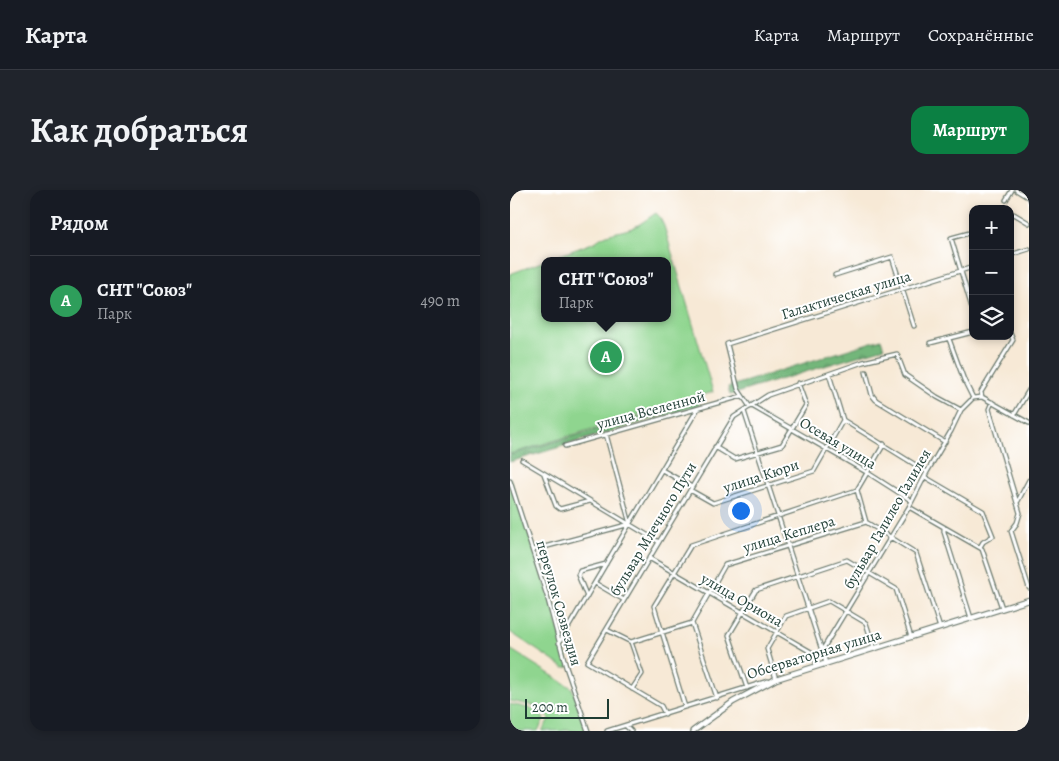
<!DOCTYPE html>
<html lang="ru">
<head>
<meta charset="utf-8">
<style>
  body { margin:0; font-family:Alegreya,serif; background:#20242c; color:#f1f3f6 }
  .controls { position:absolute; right:15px; top:15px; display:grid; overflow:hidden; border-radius:10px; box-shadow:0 2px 8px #0003 }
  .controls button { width:45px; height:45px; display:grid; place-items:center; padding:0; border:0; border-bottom:1px solid #363941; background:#171b24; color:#f1f3f6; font:25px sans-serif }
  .scale { position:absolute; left:15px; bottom:12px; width:84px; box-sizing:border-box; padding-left:5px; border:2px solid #1f3d34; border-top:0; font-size:14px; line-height:18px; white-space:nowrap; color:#1f3d34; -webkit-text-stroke:4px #fff; paint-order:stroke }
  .you { position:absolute; left:230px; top:320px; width:18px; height:18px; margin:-12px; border:4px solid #fff; border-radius:50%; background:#1a73e8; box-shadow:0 0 0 8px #1a73e833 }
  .badge { display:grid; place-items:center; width:32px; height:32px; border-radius:50%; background:#0b8043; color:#fff; font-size:16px; font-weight:700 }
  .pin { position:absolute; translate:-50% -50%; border:2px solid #fff; box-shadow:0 1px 5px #0006 }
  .popup { position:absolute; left:31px; top:67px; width:130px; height:65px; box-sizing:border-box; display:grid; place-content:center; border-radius:10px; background:#171b24; filter:drop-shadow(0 1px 4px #0005); font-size:16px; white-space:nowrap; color:#9ea1a6 }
  .popup b { font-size:19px; color:#f1f3f6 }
  .popup::after { content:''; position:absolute; left:50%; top:100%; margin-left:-10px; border:10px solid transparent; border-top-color:#171b24 }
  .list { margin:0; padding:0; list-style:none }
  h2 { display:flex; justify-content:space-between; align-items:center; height:65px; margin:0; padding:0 20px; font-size:21px }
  h2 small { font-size:16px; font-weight:400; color:#9ea1a6 }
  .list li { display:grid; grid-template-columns:32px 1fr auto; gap:15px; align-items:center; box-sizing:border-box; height:90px; padding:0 20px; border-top:1px solid #363941 }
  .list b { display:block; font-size:19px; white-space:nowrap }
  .list p { margin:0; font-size:16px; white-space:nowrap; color:#9ea1a6 }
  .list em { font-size:16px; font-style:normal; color:#9ea1a6 }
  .icon { flex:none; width:28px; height:28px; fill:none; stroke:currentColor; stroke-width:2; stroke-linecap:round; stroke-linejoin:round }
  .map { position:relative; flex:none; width:519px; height:541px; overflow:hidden; border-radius:15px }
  header { display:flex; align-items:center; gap:30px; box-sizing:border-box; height:70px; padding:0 25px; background:#171b24; border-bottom:1px solid #363941 }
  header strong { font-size:24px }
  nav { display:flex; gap:28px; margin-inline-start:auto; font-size:18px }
  .intro { display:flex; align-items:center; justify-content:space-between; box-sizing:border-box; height:120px; padding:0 30px }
  h1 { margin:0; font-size:35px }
  .button { padding:12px 22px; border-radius:15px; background:#0b8043; color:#fff; font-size:18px; font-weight:700 }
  main { display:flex; gap:30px; padding:0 30px }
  aside { flex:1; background:#171b24; border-radius:15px; box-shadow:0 2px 8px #0003 }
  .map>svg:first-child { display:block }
  .forest { fill:url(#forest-crowns); stroke:#497a57 }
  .garden { fill:#8fd58f; stroke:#578962; fill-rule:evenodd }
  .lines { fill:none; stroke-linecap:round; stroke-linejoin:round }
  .minor-casing { stroke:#6b796d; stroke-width:5.5 }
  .secondary-casing { stroke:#6b796d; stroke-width:7 }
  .minor { stroke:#fff; stroke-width:3 }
  .secondary { stroke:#fff; stroke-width:4.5 }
  .labels { text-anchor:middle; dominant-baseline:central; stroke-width:4; stroke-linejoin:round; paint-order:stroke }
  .street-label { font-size:15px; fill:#1f3d34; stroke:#fff }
</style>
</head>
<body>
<header>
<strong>Карта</strong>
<nav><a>Карта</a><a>Маршрут</a><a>Сохранённые</a></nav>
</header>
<div class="intro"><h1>Как добраться</h1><a class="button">Маршрут</a></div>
<main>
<aside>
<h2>Рядом<small></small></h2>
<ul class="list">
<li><span class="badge" style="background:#2e9e5b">A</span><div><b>СНТ &quot;Союз&quot;</b><p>Парк</p></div><em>490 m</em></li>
</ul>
</aside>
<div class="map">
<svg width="519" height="541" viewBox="0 0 519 541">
  <defs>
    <pattern id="forest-crowns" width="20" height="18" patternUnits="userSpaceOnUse" patternTransform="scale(1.25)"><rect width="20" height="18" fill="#73b67a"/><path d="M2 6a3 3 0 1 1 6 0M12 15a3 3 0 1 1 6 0" fill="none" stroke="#5e9565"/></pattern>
  </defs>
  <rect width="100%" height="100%" fill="#fff"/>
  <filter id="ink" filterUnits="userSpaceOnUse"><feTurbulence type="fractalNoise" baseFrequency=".02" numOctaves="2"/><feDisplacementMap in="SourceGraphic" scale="10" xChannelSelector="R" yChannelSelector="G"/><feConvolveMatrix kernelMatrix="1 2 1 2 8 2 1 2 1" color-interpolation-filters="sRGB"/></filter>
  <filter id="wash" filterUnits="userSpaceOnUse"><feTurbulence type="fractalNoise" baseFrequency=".0096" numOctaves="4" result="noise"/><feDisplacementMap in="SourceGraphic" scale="20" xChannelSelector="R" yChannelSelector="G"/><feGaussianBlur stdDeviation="1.12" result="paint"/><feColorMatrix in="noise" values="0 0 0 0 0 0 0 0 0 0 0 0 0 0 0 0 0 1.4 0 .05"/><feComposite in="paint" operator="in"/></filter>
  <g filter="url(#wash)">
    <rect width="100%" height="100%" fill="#f7e9d6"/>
    <path class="forest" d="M 371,149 L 374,158 L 220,205 L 218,197 Z
      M 188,209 L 190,215 L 0,272 L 0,265 Z"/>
    <path class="garden" d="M 146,23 L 149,26 L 154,36 L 203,202 L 0,264 L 0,84 L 85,52 C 97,42 108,43 122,38 C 130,35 138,28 146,23 ZM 35,71 L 157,71 L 157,128 L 35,128 Z
      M 0,288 L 43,418 L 59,477 L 54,478 L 0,442 Z
      M 0,459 L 62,498 L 77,541 L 61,541 L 58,539 L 52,541 L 32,541 L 39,529 L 30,517 L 0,511 Z
      M 0,514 L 27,520 L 34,529 L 28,541 L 0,541 Z"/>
  </g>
  <g filter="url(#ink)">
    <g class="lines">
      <g class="minor-casing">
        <path id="minor" d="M 506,0 L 519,8
          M 496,10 L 502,0
          M 500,26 L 504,24 L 519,33
          M 500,65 L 519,59
          M 325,85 L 382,67 L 404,136
          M 462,118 L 441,48 L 463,42
          M 439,149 L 454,190 L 463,208
          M 420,153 L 463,142
          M 356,182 L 362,205 L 366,210 L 435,252
          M 319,184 L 333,230 L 417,282
          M 472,207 L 471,202 L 503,150 L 500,143
          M 482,212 L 479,219 L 510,323 L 507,333 L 501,341 L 519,398
          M 242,216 L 358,283 L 402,311
          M 240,217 L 228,199 L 217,154 L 463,77
          M 234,221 L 316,473
          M 504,225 L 519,200
          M 55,256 L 232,206
          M 205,257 L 225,269 L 272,255 L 296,215 L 288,193
          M 12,270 L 149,352
          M 152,280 L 182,297
          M 34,284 L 46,316 L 50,319 L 80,311
          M 415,287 L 473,321 L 483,346 L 473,352 L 470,357
          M 0,291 L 37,406 L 56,477 L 78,541
          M 180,300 L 203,313 L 304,281 L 333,230
          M 347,300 L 356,332
          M 508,311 L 519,290
          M 399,317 L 472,359 L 492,418
          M 434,337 L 434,342 L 461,428
          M 23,360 L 120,334 L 96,244
          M 139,368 L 301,462 L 308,476
          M 85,393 L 114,410
          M 77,407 L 68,385 L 70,381 L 96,374
          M 97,440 L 121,452 L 132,484 L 122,499
          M 121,452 L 182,433
          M 49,453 L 187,220
          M 311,462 L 399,317 L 417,282 L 441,241 L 451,220 L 463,208 L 472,207 L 519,233
          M 264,489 L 266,489 L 257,459 L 276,426 L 319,411 L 356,433 L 364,458
          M 237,498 L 219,445 L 246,400 L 337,370 L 386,399 L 401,447
          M 207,508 L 182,433 L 215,375 L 356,332 L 406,363 L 430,438
          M 175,517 L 144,416 L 181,355 L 347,300 L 374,254
          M 155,524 L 151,516 L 77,472 L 224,227 L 258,205 L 353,172 L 387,164 L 395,185 L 427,207 L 451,220
          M 116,536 L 121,541
          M 97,541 L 258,491"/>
      </g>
      <g class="secondary-casing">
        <path id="secondary" d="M 183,541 L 223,512 L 266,489 L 519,410"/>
      </g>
      <use href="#minor" class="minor"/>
      <use href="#secondary" class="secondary"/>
    </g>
  </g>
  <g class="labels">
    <g class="street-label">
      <text transform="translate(336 105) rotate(-17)">Галактическая улица</text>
      <text transform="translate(141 220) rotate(-15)">улица Вселенной</text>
      <text transform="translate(328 253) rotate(31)">Осевая улица</text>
      <text transform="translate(251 286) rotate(-18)">улица Кюри</text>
      <text transform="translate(377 329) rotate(-60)">бульвар Галилео Галилея</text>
      <text transform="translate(143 339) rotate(-59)">бульвар Млечного Пути</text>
      <text transform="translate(279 344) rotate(-17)">улица Кеплера</text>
      <text transform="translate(232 410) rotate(30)">улица Ориона</text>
      <text transform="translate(49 413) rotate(74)">переулок Созвездия</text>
      <text transform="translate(304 464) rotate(-17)">Обсерваторная улица</text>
    </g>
  </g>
</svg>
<div class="controls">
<button>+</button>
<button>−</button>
<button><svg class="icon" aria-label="layers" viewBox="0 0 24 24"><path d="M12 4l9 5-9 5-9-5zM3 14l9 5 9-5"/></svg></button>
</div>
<div class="scale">200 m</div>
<div class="you"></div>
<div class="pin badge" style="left:96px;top:167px;background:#2e9e5b">A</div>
<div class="popup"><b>СНТ &quot;Союз&quot;</b>Парк</div>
</div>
</main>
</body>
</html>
